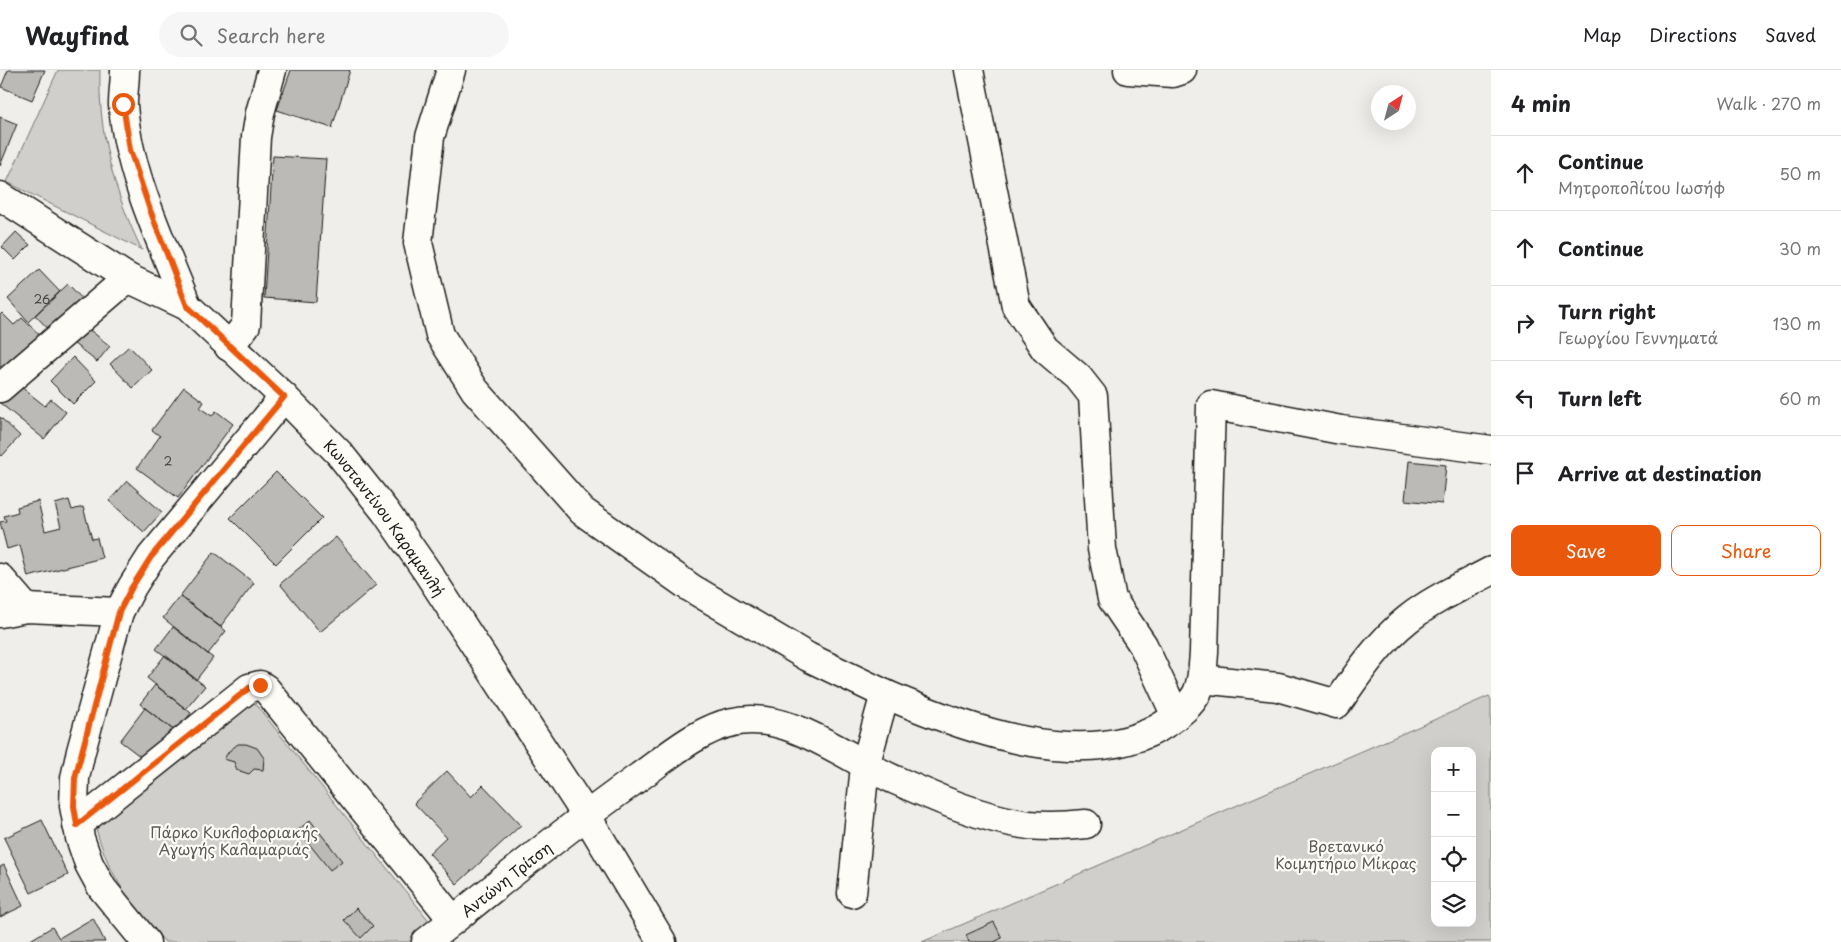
<!DOCTYPE html>
<html lang="en">
<head>
<meta charset="utf-8">
<style>
  body { margin:0; font-family:"Playpen Sans",sans-serif; background:#f6f6f6; color:#202124 }
  .controls { position:absolute; right:15px; bottom:15px; display:grid; overflow:hidden; border-radius:10px; box-shadow:0 5px 20px #0002 }
  .controls button { width:45px; height:45px; display:grid; place-items:center; padding:0; border:0; border-bottom:1px solid #e0e0e0; background:#fff; color:#202124; font:25px sans-serif }
  .compass { position:absolute; left:1371px; top:15px; width:45px; height:45px; border-radius:50%; background:#fff; box-shadow:0 5px 20px #0002; rotate:36deg }
  .stop { position:absolute; width:15px; height:15px; margin:-11px; border:4px solid #ea580c; border-radius:50%; background:#fff }
  .stop.end { background:#ea580c; border-color:#fff; box-shadow:0 1px 5px #0008 }
  .list { margin:0; padding:0; list-style:none }
  h2 { display:flex; justify-content:space-between; align-items:center; height:65px; margin:0; padding:0 20px; font-size:21px }
  h2 small { font-size:16px; font-weight:400; color:#757577 }
  .list li { display:grid; grid-template-columns:32px 1fr auto; gap:15px; align-items:center; box-sizing:border-box; height:75px; padding:0 20px; border-top:1px solid #e0e0e0 }
  .list b { display:block; font-size:19px; white-space:nowrap }
  .list p { margin:0; font-size:16px; white-space:nowrap; color:#757577 }
  .list em { font-size:16px; font-style:normal; color:#757577 }
  .actions { display:flex; gap:10px; padding:15px 20px }
  .actions a { flex:1; padding:11px 0; border:1px solid #ea580c; border-radius:10px; text-align:center; font-size:18px; color:#ea580c }
  .actions .main { background:#ea580c; color:#fff }
  .icon { flex:none; width:28px; height:28px; fill:none; stroke:currentColor; stroke-width:2; stroke-linecap:round; stroke-linejoin:round }
  .map { position:relative; flex:none; width:1491px; height:872px; overflow:hidden }
  header { display:flex; align-items:center; gap:30px; box-sizing:border-box; height:70px; padding:0 25px; background:#fff; border-bottom:1px solid #e0e0e0 }
  header strong { font-size:24px }
  nav { display:flex; gap:28px; margin-inline-start:auto; font-size:18px }
  .search { width:350px; height:45px; background:#f6f6f6; display:flex; align-items:center; gap:12px; box-sizing:border-box; padding:0 18px; border-radius:28px; color:#757577; font-size:19px }
  main { display:flex }
  aside { flex:1; background:#fff }
  .map>svg:first-child { display:block }
  .green { fill:#d0cfcc; stroke:#767674; fill-rule:evenodd }
  .building { fill:#bbbab6; stroke:#1c1c1c }
  .lines { fill:none; stroke-linecap:round; stroke-linejoin:round }
  .minor-casing { stroke:#1c1c1c; stroke-width:31 }
  .major-casing { stroke:#1c1c1c; stroke-width:31 }
  .minor { stroke:#fdfcf7; stroke-width:28 }
  .major { stroke:#fdfcf7; stroke-width:28 }
  .route { stroke:#ea580c; stroke-width:6 }
  .labels { text-anchor:middle; dominant-baseline:central; stroke-width:4.5; stroke-linejoin:round; paint-order:stroke }
  .number-label { font-size:12px; fill:#444442 }
  .street-label { font-size:15px; fill:#1c1c1c; stroke:#fdfcf7 }
  .park-label { font-size:15px; fill:#5b5b5a; stroke:#fdfcf7 }
</style>
</head>
<body>
<header>
<strong>Wayfind</strong>
<div class="search"><svg class="icon" aria-label="search" viewBox="0 0 24 24"><circle cx="10" cy="10" r="6"/><path d="M15 15l6 6"/></svg>Search here</div>
<nav><a>Map</a><a>Directions</a><a>Saved</a></nav>
</header>
<main>
<div class="map">
<svg width="1491" height="872" viewBox="0 0 1491 872">
  <rect width="100%" height="100%" fill="#f0eeea"/>
  <filter id="ink" filterUnits="userSpaceOnUse"><feTurbulence type="fractalNoise" baseFrequency=".02" numOctaves="2"/><feDisplacementMap in="SourceGraphic" scale="10" xChannelSelector="R" yChannelSelector="G"/><feConvolveMatrix kernelMatrix="1 2 1 2 8 2 1 2 1" color-interpolation-filters="sRGB"/></filter>
  <g filter="url(#ink)">
    <path class="green" d="M 58,0 L 100,0 C 98,64 114,123 142,180 L 7,112 Z
      M 1489,626 L 1491,630 L 1491,872 L 922,872 ZM 1435,681 L 1472,681 L 1472,853 L 1435,853 Z
      M 250,627 L 431,853 L 408,872 L 165,872 C 128,830 108,806 94,751 Z"/>
    <path class="building" d="M 8,0 L 45,0 L 32,30 L 1,17 Z
      M 291,0 L 350,0 L 332,58 L 277,40 Z
      M 0,47 L 17,54 L 0,96 Z
      M 273,86 L 326,89 L 316,232 L 264,228 Z
      M 16,162 L 30,175 L 15,190 L 2,177 Z
      M 39,200 L 60,222 L 28,252 L 8,229 Z
      M 68,214 L 87,234 L 54,265 L 35,245 Z
      M 2,243 L 14,255 L 22,248 L 43,268 L 8,303 L 0,296 L 0,245 Z
      M 86,257 L 110,276 L 97,292 L 73,273 Z
      M 129,276 L 152,300 L 133,318 L 110,294 Z
      M 73,287 L 96,311 L 73,334 L 50,311 Z
      M 15,312 L 45,336 L 51,329 L 66,342 L 44,369 L 0,333 L 0,330 Z
      M 184,317 L 204,332 L 200,338 L 212,346 L 216,341 L 233,354 L 178,428 L 137,398 L 160,366 L 152,360 Z
      M 0,347 L 20,366 L 2,386 L 0,384 Z
      M 1409,391 L 1446,395 L 1442,434 L 1405,430 Z
      M 276,402 L 322,448 L 276,494 L 230,448 Z
      M 127,411 L 162,442 L 144,462 L 109,431 Z
      M 69,430 L 72,440 L 83,437 L 92,469 L 97,468 L 102,488 L 28,507 L 20,475 L 7,479 L 0,452 L 6,451 L 4,446 L 18,442 L 17,437 L 38,431 L 45,461 L 61,457 L 55,434 Z
      M 336,467 L 376,515 L 320,562 L 280,514 Z
      M 214,482 L 254,513 L 220,557 L 180,526 Z
      M 180,526 L 226,561 L 208,584 L 163,548 Z
      M 173,557 L 213,588 L 196,610 L 156,579 Z
      M 165,585 L 205,616 L 186,639 L 147,608 Z
      M 155,615 L 191,643 L 176,662 L 140,634 Z
      M 145,638 L 176,662 L 168,673 L 162,668 L 145,690 L 120,671 Z
      M 238,674 L 246,674 L 257,678 L 264,688 L 263,700 L 254,699 L 249,704 L 237,700 L 234,692 L 224,689 L 229,681 Z
      M 447,701 L 471,727 L 483,715 L 521,755 L 457,814 L 429,783 L 446,767 L 414,733 Z
      M 42,750 L 68,805 L 31,823 L 4,768 Z
      M 310,750 L 342,791 L 330,800 L 298,760 Z
      M 4,795 L 23,836 L 0,847 L 0,797 Z
      M 356,838 L 373,856 L 361,868 L 344,850 Z
      M 93,848 L 105,872 L 27,872 L 52,857 L 59,868 Z
      M 994,852 L 1002,868 L 994,872 L 969,872 L 966,865 Z"/>
    <g class="lines">
      <g class="minor-casing">
        <g id="minor">
          <path d="M 451,0 L 430,67 L 418,173 L 440,265 L 475,320 L 582,441 L 691,518 L 808,587 L 885,624"/>
          <path d="M 969,0 L 1016,236 L 1045,279 L 1078,307 L 1093,326 L 1102,479 L 1112,529 L 1143,575 L 1176,646"/>
          <path d="M 1128,0 L 1173,3 L 1182,0"/>
          <path d="M 229,277 L 246,255 L 256,67 L 260,43 L 272,0"/>
          <path d="M 0,318 L 128,208"/>
          <path d="M 0,508 L 26,538"/>
          <path d="M 0,543 L 26,538 L 119,542"/>
          <path d="M 1202,609 L 1278,617 L 1337,634 C 1358,603 1379,572 1408,549 C 1433,529 1463,516 1491,501"/>
          <path d="M 77,755 L 249,618 L 260,615 L 266,619 L 453,850"/>
          <path d="M 852,823 L 865,696 L 885,624 C 963,658 1089,706 1168,652 C 1179,644 1191,635 1197,623 C 1203,610 1203,595 1204,582 L 1211,335 L 1341,360 L 1491,380"/>
          <path d="M 146,872 L 102,818 L 89,794 L 80,768 L 74,736 L 75,708 L 81,681 L 119,542 L 132,517 L 151,487 L 284,327"/>
          <path id="s1" d="M 426,872 C 496,816 566,759 639,707 C 667,687 699,659 733,652 C 786,639 846,688 893,709 C 936,728 983,749 1029,755 C 1048,757 1067,756 1086,754"/>
        </g>
      </g>
      <g class="major-casing">
        <g id="major">
          <path d="M 125,0 C 125,11 123,23 123,35 C 128,104 162,172 187,236"/>
          <path id="s2" d="M 0,126 L 128,208 L 187,236 L 284,327 L 339,383 L 385,441 L 428,503 L 586,745 L 662,872"/>
        </g>
      </g>
      <use href="#minor" class="minor"/>
      <use href="#major" class="major"/>
    </g>
  </g>
  <g class="lines" filter="url(#ink)">
    <path class="route" d="M 123,34 L 130,80 L 150,140 L 187,236 L 284,327 L 151,487 L 132,517 L 119,542 L 75,708 L 74,736 L 77,755 L 249,618 L 260,615"/>
  </g>
  <g class="labels">
    <g class="number-label">
      <text x="42" y="229">26</text>
      <text x="168" y="391">2</text>
    </g>
    <g class="street-label">
      <text stroke="none"><textPath href="#s2" startOffset="508">Κωνσταντίνου Καραμανλή</textPath></text>
      <text stroke="none"><textPath href="#s1" startOffset="102">Αντώνη Τρίτση</textPath></text>
    </g>
    <g class="park-label">
      <text x="234" y="761">Πάρκο Κυκλοφοριακής<tspan x="234" dy="17">Αγωγής Καλαμαριάς</tspan></text>
      <text x="1346" y="775">Βρετανικό<tspan x="1346" dy="17">Κοιμητήριο Μίκρας</tspan></text>
    </g>
  </g>
</svg>
<div class="controls">
<button>+</button>
<button>−</button>
<button><svg class="icon" aria-label="locate" viewBox="0 0 24 24"><circle cx="12" cy="12" r="6"/><path d="M12 2v4M12 18v4M2 12h4M18 12h4"/></svg></button>
<button><svg class="icon" aria-label="layers" viewBox="0 0 24 24"><path d="M12 4l9 5-9 5-9-5zM3 14l9 5 9-5"/></svg></button>
</div>
<svg class="compass" viewBox="-18 -18 36 36"><path d="M0-13l5 13h-10z" fill="#e53935"/><path d="M0 13l5-13h-10z" fill="#757577"/></svg>
<div class="stop" style="left:123px;top:34px"></div>
<div class="stop end" style="left:260px;top:615px"></div>
</div>
<aside>
<h2>4 min<small>Walk · 270 m</small></h2>
<ul class="list">
<li><svg class="icon" aria-label="ahead" viewBox="0 0 24 24"><path d="M12 20V5M6 11l6-6 6 6"/></svg><div><b>Continue</b><p>Μητροπολίτου Ιωσήφ</p></div><em>50 m</em></li>
<li><svg class="icon" aria-label="ahead" viewBox="0 0 24 24"><path d="M12 20V5M6 11l6-6 6 6"/></svg><div><b>Continue</b></div><em>30 m</em></li>
<li><svg class="icon" aria-label="right" viewBox="0 0 24 24"><path d="M7 20v-9h11M14 6l5 5-5 5"/></svg><div><b>Turn right</b><p>Γεωργίου Γεννηματά</p></div><em>130 m</em></li>
<li><svg class="icon" aria-label="left" viewBox="0 0 24 24"><path d="M17 20v-9H6M10 6l-5 5 5 5"/></svg><div><b>Turn left</b></div><em>60 m</em></li>
<li><svg class="icon" aria-label="arrive" viewBox="0 0 24 24"><path d="M6 21V4h12l-3 4 3 4H6"/></svg><div><b>Arrive at destination</b></div></li>
</ul>
<div class="actions"><a class="main">Save</a><a>Share</a></div>
</aside>
</main>
</body>
</html>
